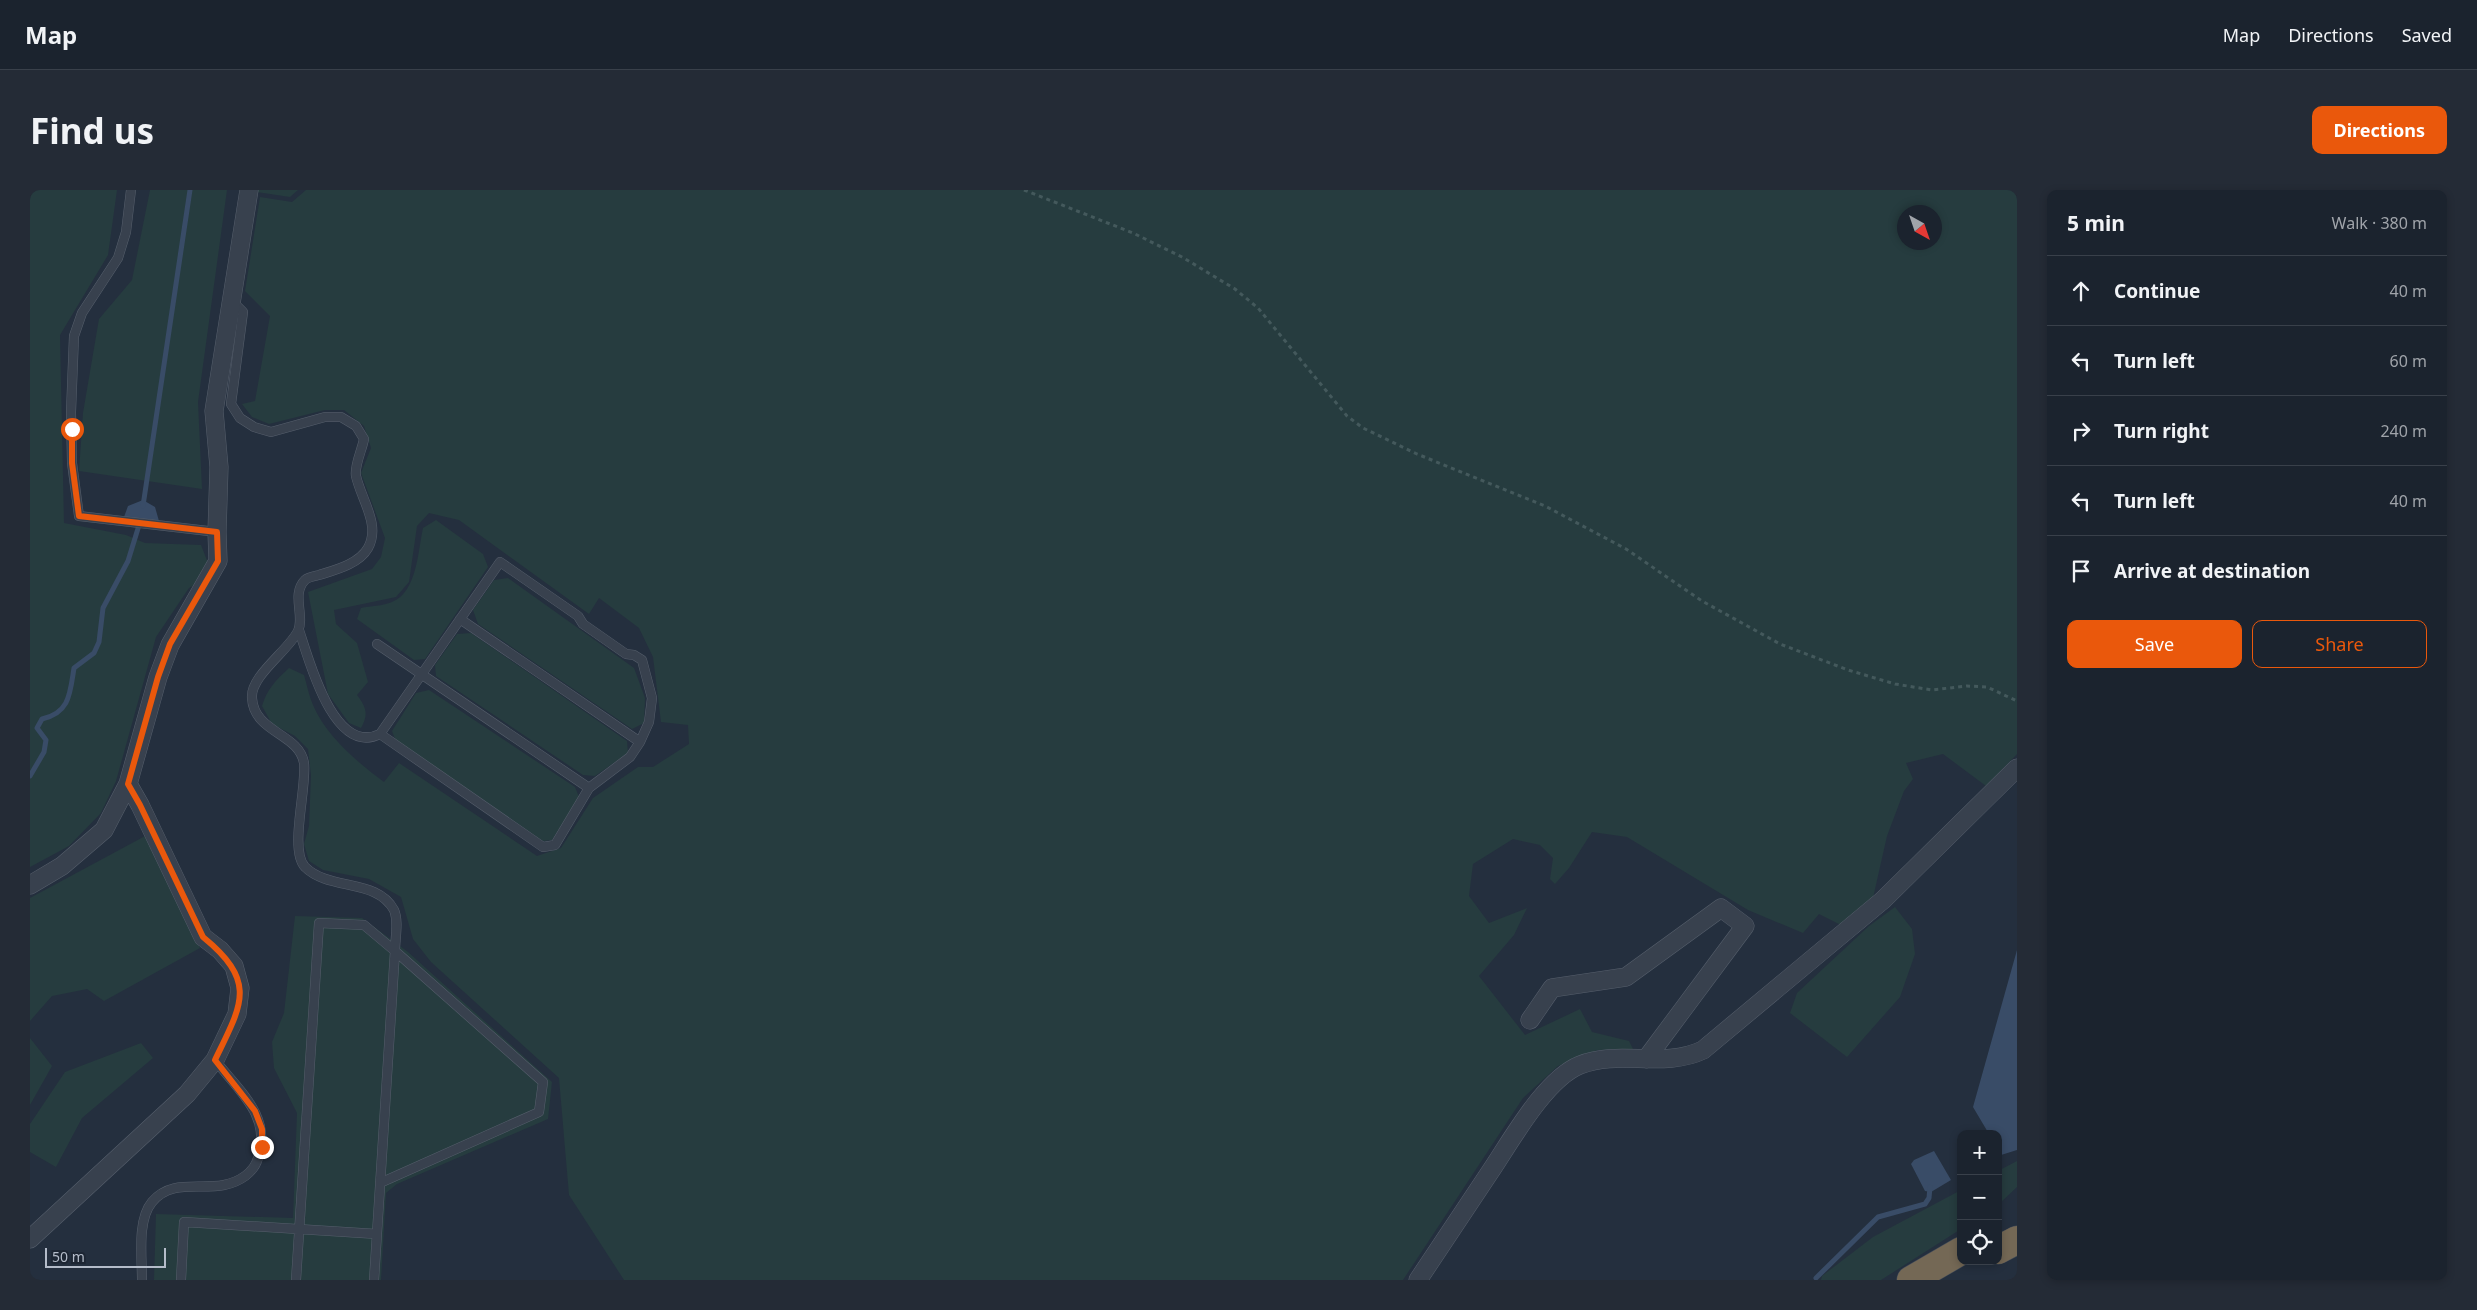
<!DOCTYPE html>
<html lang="en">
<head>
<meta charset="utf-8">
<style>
  body { margin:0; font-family:"Noto Sans",sans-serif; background:#242b36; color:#f1f3f6 }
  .controls { position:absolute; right:15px; bottom:15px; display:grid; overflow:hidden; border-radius:10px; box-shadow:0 2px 8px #0003 }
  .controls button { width:45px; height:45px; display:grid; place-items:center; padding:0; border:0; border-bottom:1px solid #39404a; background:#1b232e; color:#f1f3f6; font:25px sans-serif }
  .compass { position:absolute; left:1867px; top:15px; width:45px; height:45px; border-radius:50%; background:#1b232e; box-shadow:0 2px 8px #0003; rotate:140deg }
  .scale { position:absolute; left:15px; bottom:12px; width:121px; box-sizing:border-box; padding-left:5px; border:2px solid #b4bcc9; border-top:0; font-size:14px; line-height:18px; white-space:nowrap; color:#b4bcc9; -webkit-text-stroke:4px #1d2633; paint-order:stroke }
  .stop { position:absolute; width:15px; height:15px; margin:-11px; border:4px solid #ea580c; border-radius:50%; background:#fff }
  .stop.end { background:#ea580c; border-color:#fff; box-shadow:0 1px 5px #0008 }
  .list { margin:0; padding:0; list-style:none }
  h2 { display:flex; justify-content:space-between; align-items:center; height:65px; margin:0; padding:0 20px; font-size:21px }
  h2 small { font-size:16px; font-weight:400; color:#a0a4aa }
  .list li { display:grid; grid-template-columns:32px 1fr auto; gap:15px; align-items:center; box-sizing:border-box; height:70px; padding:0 20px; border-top:1px solid #39404a }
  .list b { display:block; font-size:19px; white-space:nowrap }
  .list em { font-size:16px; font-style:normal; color:#a0a4aa }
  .actions { display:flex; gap:10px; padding:15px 20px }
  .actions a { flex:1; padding:11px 0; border:1px solid #ea580c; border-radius:10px; text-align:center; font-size:18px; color:#ea580c }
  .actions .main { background:#ea580c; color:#fff }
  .icon { flex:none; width:28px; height:28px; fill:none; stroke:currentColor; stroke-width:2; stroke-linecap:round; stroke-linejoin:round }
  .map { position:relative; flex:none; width:1987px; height:1090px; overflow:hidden; border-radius:10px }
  header { display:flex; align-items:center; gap:30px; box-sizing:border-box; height:70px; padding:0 25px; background:#1b232e; border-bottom:1px solid #39404a }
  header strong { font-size:24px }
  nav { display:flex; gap:28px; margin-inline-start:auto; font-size:18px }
  .intro { display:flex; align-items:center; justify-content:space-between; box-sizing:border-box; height:120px; padding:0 30px }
  h1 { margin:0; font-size:35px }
  .button { padding:12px 22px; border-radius:10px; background:#ea580c; color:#fff; font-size:18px; font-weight:700 }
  main { display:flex; gap:30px; padding:0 30px }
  aside { flex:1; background:#1b232e; border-radius:10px; box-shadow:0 2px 8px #0003 }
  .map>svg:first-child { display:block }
  .green { fill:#263c3f; fill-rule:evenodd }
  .water { fill:#394c67 }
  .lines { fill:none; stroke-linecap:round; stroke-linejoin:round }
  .stream { stroke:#394c67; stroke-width:5 }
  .lane-casing { stroke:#565f6c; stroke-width:10 }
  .street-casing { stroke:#565f6c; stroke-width:19 }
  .highway-casing { stroke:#434c59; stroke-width:29 }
  .path { stroke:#44595c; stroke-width:3; stroke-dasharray:4 4; stroke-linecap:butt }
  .lane { stroke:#38414e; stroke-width:9 }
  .street { stroke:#38414e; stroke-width:18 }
  .highway { stroke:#746855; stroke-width:28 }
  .route { stroke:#ea580c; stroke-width:6 }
</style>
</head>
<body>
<header>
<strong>Map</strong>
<nav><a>Map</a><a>Directions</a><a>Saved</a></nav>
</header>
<div class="intro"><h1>Find us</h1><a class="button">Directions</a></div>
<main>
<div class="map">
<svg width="1987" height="1090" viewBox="0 0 1987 1090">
  <rect width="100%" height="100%" fill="#242f3e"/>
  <path class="green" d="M 0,0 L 87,0 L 78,65 L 30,145 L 34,333 L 96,345 L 115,353 L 171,355 L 178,373 L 169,392 L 159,398 L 126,447 L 86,591 L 71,623 L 39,656 L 0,677 Z
    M 120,0 L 197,0 L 168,212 L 172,299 L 49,281 L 53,223 L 69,129 L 102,90 Z
    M 228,0 L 268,0 L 260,7 L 227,2 Z
    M 276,0 L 1987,0 L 1987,564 L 1956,596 L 1913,564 L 1876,573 L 1883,589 L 1874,601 L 1857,646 L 1843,708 L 1811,735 L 1789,724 L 1773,743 L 1718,720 L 1597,647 L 1562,642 L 1539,678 L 1525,694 L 1520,689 L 1523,668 L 1510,655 L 1483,649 L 1443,674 L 1439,706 L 1459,733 L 1497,718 L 1484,745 L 1449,786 L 1495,845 L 1550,819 L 1562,842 L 1599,851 L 1603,859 L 1568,860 L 1528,876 L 1493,908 L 1373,1090 L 594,1090 L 539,1005 L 529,888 L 401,772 L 383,749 L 371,707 L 339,689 L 293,680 L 279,671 L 274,654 L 279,636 L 281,585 L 278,559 L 265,546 L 242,534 L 232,516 C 237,499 246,490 259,478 L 274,485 C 277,495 279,506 283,515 C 296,546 327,572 354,592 L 369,573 L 507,666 L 531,658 L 563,608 L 608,577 L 623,577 L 659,554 L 658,535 L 631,532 L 623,467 L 609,438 L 569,408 L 559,424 L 429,330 L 399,323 L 387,336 L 379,392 L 366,407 L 304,420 L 306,434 L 327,453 L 338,492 L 327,505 C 336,517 339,524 331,538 L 319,533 L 298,504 L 278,402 L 342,379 L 351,367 L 355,348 L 331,283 L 341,258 L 334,236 L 314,220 L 295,220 L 239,234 L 222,227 L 212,214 L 225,211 L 240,126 L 215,101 L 230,7 L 262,12 ZM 1874,22 L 1904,22 L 1904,52 L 1874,52 Z
    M 406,330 L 453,364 L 458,377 L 395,469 L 384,470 L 327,429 L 331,418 C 340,416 353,416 362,412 C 387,402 388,361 393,338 Z
    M 478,388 L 604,478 L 615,508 L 614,533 L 602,539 L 448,434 L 443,420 L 464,390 Z
    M 441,443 L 597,551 L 598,563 L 565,586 L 553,585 L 406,486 L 405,475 L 427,444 Z
    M 399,500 L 545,597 L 549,607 L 522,650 L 513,651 L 365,549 L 362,541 L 386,503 Z
    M 117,645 L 170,758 L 74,811 L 57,799 L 22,806 L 0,831 L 0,708 Z
    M 1865,717 L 1882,739 L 1885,764 L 1870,807 L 1817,867 L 1760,823 L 1767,803 L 1839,736 Z
    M 265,726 L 332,728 L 378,762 L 522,892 L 518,929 L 367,994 L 356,1003 L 351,1090 L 124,1090 L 126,1024 L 263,1028 L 267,923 L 244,878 L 242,852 L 254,823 Z
    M 0,848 L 22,876 L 0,915 Z
    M 111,853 L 123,868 L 52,928 L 26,977 L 0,962 L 0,934 L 35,882 Z
    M 1987,971 L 1987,997 L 1968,1015 L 1968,981 Z
    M 1931,1000 L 1931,1039 L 1851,1090 L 1791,1090 L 1792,1086 L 1843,1047 Z"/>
  <path class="water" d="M 113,310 L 125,317 L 129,331 L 94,327 L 98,316 Z
    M 1987,760 L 1987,960 L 1971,965 L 1968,960 L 1968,944 L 1959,944 L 1943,917 Z
    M 1904,961 L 1921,990 L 1901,1002 L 1895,1001 L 1881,974 L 1884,970 Z"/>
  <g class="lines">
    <path class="stream" d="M 113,316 L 160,0
      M 0,586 L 14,562 L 16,550 L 7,538 L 12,529 C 40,523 40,503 44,478 L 64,463 L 69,452 L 73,418 L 98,371 L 110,332
      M 1786,1088 L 1848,1027 L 1895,1014 L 1899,1008 L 1900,997"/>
    <g class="lane-casing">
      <path id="lane" d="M 101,0 L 96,42 L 88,68 L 52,123 L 44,146 L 41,222 L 42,273 L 49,326 L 187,342
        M 201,110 L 213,122 L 201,214 L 210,228 L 224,237 L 241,242 L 295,227 L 311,227 L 326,236 L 334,249 C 332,260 324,276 326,286 C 331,309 351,335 338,358 C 329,374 305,380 289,385 C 285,386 278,387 275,390 C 261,404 275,426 268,441 C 259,460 220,486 222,508 C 224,543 269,543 274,573 C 277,598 259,660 275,677 C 299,701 347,688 364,720 C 369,731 365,749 365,761 L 513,892 L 509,922 L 350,993
        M 430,429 L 610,552
        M 269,440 C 279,470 304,567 350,544 L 470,372 L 548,426 L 553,434 L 596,464 L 604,465 L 612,470 L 622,508 L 619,532 L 610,552 L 600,567 L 559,598 L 525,655 L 513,657 L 350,544
        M 347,454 L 559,598
        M 112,1090 C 112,1067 107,1030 122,1012 C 141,989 169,1000 194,995 C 209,992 224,983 228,968 C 242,926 209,901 185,870
        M 151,1090 L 154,1032 L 347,1044
        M 266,1090 L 289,733 L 334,735 L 365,761 L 344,1090"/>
    </g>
    <g class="street-casing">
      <path id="street" d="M 0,695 L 32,676 L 74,640 L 98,594 L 128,487 L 140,455 L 188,371 L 187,342 L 189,277 L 184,221 L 219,0
        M 1500,830 L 1522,798 L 1596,787 L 1691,718 L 1715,736 L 1616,869
        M 0,1049 L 157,904 L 185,870 L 207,824 L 210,798 L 204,776 L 190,760 L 173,747 L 110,615 L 98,594
        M 1388,1090 C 1412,1054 1436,1018 1460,982 C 1481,951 1515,889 1550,875 C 1589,859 1633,879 1673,860 L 1853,710 L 1987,578"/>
    </g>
    <g class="highway-casing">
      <path id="highway" d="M 1968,1060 L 1987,1050
        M 1881,1090 L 1931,1061"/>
    </g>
    <path class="path" d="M 994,0 L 1103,43 L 1152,67 L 1205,99 L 1228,118 L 1317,226 L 1333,238 L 1387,264 L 1515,316 L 1596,359 L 1672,411 L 1750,454 L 1818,480 L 1865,494 L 1902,500 L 1937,496 L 1957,497 L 1987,511"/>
    <use href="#lane" class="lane"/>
    <use href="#street" class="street"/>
    <use href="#highway" class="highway"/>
  </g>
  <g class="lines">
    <path class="route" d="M 42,239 L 42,273 L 49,326 L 187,342 L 188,371 L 140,454 L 128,487 L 98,594 L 110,615 L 173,747 C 228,792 212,814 185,870 L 225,921 L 232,939 L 232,957"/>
  </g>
</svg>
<div class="controls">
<button>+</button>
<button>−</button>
<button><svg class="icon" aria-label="locate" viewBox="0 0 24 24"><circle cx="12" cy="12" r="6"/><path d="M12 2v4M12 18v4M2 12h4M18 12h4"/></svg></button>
</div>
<svg class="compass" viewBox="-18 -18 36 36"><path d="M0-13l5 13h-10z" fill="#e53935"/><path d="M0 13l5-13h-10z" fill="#a0a4aa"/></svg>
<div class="scale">50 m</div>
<div class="stop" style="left:42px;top:239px"></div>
<div class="stop end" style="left:232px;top:957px"></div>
</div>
<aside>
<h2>5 min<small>Walk · 380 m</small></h2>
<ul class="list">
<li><svg class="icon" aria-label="ahead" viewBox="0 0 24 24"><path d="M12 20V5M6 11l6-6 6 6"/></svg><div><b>Continue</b></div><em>40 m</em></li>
<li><svg class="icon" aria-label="left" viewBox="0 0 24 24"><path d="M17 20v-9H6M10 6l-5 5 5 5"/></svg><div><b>Turn left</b></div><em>60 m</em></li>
<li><svg class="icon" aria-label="right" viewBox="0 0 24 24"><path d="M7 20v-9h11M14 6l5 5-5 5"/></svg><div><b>Turn right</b></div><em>240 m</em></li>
<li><svg class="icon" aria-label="left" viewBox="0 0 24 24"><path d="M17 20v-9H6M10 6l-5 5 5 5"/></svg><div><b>Turn left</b></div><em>40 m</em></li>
<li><svg class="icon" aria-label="arrive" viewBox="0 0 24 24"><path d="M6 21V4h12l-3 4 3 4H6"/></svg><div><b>Arrive at destination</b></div></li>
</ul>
<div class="actions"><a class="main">Save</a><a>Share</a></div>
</aside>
</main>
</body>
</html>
